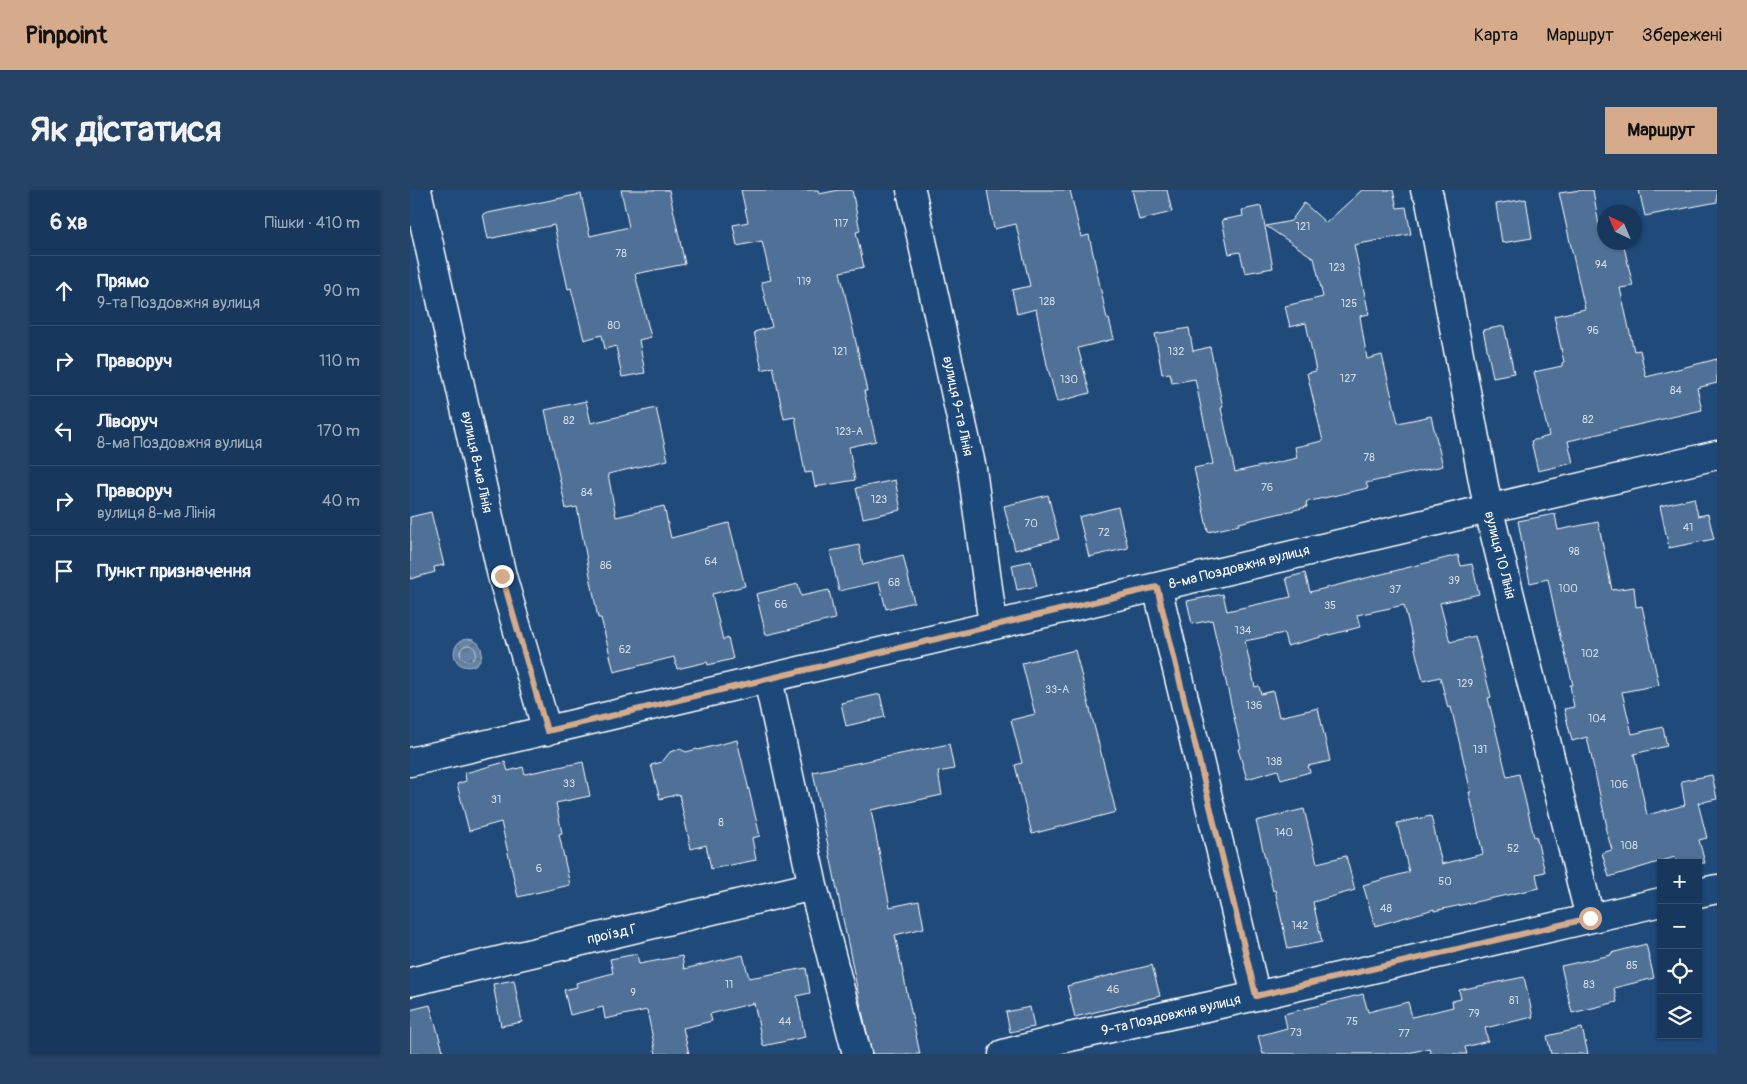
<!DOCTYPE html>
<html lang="uk">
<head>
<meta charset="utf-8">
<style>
  body { margin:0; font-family:Pangolin,sans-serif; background:#244365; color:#f1f3f6 }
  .controls { position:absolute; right:15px; bottom:15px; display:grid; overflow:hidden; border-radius:0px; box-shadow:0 1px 4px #0004 }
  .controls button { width:45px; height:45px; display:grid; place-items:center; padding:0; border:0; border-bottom:1px solid #365272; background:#17385c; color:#f1f3f6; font:25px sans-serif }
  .compass { position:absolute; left:1187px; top:15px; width:45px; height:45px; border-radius:50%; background:#17385c; box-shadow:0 1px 4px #0004; rotate:316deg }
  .stop { position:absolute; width:15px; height:15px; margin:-11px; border:4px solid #d6ab8b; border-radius:50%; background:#fff }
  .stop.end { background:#d6ab8b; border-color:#fff; box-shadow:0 1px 5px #0008 }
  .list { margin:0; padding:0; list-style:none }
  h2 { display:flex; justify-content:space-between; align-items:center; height:65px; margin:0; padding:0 20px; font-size:21px }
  h2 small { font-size:16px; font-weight:400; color:#9eacbb }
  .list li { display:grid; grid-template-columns:32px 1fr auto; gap:15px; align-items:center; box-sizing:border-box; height:70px; padding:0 20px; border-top:1px solid #365272 }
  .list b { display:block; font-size:19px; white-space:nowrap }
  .list p { margin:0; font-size:16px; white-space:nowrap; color:#9eacbb }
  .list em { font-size:16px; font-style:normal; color:#9eacbb }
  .icon { flex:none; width:28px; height:28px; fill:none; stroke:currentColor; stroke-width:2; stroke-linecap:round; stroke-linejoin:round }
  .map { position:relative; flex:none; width:1307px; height:864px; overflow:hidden; border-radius:0px }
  header { display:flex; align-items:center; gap:30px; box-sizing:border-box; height:70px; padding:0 25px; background:#d6ab8b; color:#111 }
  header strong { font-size:24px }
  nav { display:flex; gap:28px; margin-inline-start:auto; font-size:18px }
  .intro { display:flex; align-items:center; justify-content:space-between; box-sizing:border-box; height:120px; padding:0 30px }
  h1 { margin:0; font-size:35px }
  .button { padding:12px 22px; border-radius:0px; background:#d6ab8b; color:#111; font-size:18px; font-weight:700 }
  main { display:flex; gap:30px; padding:0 30px }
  aside { flex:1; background:#17385c; border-radius:0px; box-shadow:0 1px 4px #0004 }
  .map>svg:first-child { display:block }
  .water { fill:url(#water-waves); stroke:#a3b5c8 }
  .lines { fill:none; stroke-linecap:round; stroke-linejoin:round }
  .shore { stroke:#c1cddb; stroke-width:1 }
  .building { fill:#507197; stroke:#fff }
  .minor-casing { stroke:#fff; stroke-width:31 }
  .minor { stroke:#1f4a7a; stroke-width:28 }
  .route { stroke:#d6ab8b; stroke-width:6 }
  .labels { text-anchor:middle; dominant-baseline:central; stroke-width:4; stroke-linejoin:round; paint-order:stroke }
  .number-label { font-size:11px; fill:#d3dce5 }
  .street-label { font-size:14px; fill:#fff; stroke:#1f4a7a }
</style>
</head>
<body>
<header>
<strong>Pinpoint</strong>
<nav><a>Карта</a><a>Маршрут</a><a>Збережені</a></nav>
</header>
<div class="intro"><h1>Як дістатися</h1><a class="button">Маршрут</a></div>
<main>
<aside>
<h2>6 хв<small>Пішки · 410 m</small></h2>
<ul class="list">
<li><svg class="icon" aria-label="ahead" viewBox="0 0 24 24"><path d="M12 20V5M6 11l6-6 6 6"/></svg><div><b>Прямо</b><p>9-та Поздовжня вулиця</p></div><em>90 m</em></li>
<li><svg class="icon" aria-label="right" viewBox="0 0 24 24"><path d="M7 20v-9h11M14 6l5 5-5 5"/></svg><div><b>Праворуч</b></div><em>110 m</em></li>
<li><svg class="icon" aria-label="left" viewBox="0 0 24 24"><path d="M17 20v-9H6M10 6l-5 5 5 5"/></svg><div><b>Ліворуч</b><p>8-ма Поздовжня вулиця</p></div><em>170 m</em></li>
<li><svg class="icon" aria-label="right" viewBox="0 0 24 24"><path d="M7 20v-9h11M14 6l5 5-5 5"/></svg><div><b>Праворуч</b><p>вулиця 8-ма Лінія</p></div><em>40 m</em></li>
<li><svg class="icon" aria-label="arrive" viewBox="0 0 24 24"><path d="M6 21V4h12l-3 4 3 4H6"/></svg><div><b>Пункт призначення</b></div></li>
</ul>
</aside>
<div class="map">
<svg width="1307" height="864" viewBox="0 0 1307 864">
  <defs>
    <pattern id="water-waves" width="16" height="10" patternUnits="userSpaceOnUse" patternTransform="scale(1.25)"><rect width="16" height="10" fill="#6583a4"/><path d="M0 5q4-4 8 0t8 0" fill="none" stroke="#5b6d81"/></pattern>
  </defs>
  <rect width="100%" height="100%" fill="#1f4a7a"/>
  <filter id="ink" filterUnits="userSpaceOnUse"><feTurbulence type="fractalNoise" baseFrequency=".02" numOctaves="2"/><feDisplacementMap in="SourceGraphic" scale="10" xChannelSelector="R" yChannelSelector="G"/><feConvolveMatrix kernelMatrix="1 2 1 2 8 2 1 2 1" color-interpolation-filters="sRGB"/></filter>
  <g filter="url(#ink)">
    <path class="water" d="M44 463a14 14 0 1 1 28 0a14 14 0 1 1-28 0Z"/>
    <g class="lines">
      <path class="shore" d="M50 463a8 8 0 1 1 16 0a8 8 0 1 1-16 0Z"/>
    </g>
    <path class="building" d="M 211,0 L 259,0 L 275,74 L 225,84 L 241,147 L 229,150 L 235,183 L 212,187 L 206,156 L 195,159 L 192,145 L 174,150 L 161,98 L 158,99 L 144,35 L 78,49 L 73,24 L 171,4 L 180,46 L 219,37 Z
      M 331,0 L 408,0 L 409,4 L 429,0 L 442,0 L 450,41 L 446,42 L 454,77 L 430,82 L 457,201 L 454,201 L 466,251 L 439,257 L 445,290 L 405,297 L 402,282 L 395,283 L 385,227 L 374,229 L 363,177 L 352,180 L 344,142 L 362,137 L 351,92 L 361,90 L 352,51 L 327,56 L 323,35 L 338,32 Z
      M 577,0 L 660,0 L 671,47 L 679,45 L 697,129 L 699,129 L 704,149 L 668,158 L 680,203 L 647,212 L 637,175 L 626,119 L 607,124 L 602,100 L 620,96 L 606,34 L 584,39 Z
      M 722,0 L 757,0 L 762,22 L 729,30 Z
      M 952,0 L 983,0 L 987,18 L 996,17 L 1001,44 L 944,55 L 959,124 L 950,126 L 957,169 L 972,165 L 988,233 L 1021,226 L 1033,276 L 956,293 L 958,298 L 896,312 L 897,317 L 829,333 L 829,335 L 798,342 L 784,278 L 803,274 L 785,189 L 762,193 L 760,183 L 752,184 L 745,144 L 779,138 L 783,161 L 800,157 L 813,217 L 811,218 L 825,282 L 887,268 L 885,257 L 913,251 L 897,183 L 906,181 L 896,133 L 880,137 L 875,116 L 913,107 L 904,68 L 856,36 L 881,31 L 894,13 L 916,33 Z
      M 1171,0 L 1183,0 L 1190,42 L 1194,41 L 1194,52 L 1213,52 L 1223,96 L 1210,98 L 1224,161 L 1230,160 L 1236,187 L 1307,169 L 1307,193 L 1287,198 L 1292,220 L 1158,251 L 1163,273 L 1128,281 L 1121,251 L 1139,246 L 1124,182 L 1152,176 L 1152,173 L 1154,172 L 1144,126 L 1175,119 L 1149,3 Z
      M 1229,0 L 1307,0 L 1307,12 L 1235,26 Z
      M 1116,9 L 1122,48 L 1092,53 L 1086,14 Z
      M 851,16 L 863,78 L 835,83 L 830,62 L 819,64 L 812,30 L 833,26 L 832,20 Z
      M 1094,136 L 1104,183 L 1083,187 L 1073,140 Z
      M 176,211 L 181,233 L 246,218 L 258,270 L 198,284 L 206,327 L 254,316 L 261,348 L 319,333 L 335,396 L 302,404 L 313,450 L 318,448 L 323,469 L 298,475 L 297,472 L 267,479 L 264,467 L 204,482 L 191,428 L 188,428 L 167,317 L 156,319 L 135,220 Z
      M 485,290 L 491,320 L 453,328 L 446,298 Z
      M 638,305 L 649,349 L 605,360 L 594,316 Z
      M 1284,308 L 1288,326 L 1298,324 L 1304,349 L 1259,358 L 1250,316 Z
      M 708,317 L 718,358 L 679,367 L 669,327 Z
      M 21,322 L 34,375 L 24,377 L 25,382 L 0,389 L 0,327 Z
      M 1145,324 L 1148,340 L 1188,332 L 1202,400 L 1224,397 L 1226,417 L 1232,416 L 1249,495 L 1212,502 L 1222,544 L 1253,537 L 1257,556 L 1224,564 L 1237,625 L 1275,615 L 1271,591 L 1302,585 L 1307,609 L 1288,613 L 1297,648 L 1289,650 L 1295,673 L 1267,673 L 1265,667 L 1199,687 L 1192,663 L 1202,660 L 1195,637 L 1197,637 L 1177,547 L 1162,551 L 1154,519 L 1164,517 L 1160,495 L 1163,495 L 1152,451 L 1151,451 L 1138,389 L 1120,393 L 1108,331 Z
      M 449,355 L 453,375 L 493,365 L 504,412 L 476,419 L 469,392 L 429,401 L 420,361 Z
      M 1048,365 L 1051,376 L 1062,374 L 1069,404 L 1030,413 L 1040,452 L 1065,446 L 1081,507 L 1078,508 L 1097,587 L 1109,584 L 1124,647 L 1126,646 L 1135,682 L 1126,684 L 1129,698 L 1024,721 L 1024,719 L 965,736 L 953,695 L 999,682 L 987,633 L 1021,626 L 1032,674 L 1073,664 L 1059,602 L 1061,602 L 1041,517 L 1038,518 L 1030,487 L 1013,491 L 994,415 L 947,425 L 950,437 L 877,456 L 874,443 L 835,451 L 845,497 L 849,496 L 851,504 L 863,501 L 869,527 L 908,518 L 920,571 L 898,576 L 900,582 L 871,590 L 868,580 L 837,589 L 828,559 L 831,558 L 802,430 L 782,434 L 777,411 L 813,404 L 817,421 L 881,407 L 876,388 L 895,383 L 900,402 Z
      M 621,371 L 627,396 L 607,400 L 602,375 Z
      M 388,394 L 391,406 L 419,400 L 425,429 L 356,445 L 346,404 Z
      M 665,460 L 706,622 L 622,644 L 605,575 L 612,573 L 601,530 L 625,524 L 612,473 Z
      M 470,504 L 475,527 L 436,536 L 431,513 Z
      M 327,550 L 350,646 L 342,648 L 346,670 L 301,679 L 296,655 L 281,659 L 269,604 L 250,609 L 241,575 L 252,572 L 260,562 L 270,559 L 276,562 L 287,559 L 288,560 Z
      M 539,554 L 544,579 L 528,582 L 532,605 L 461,620 L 480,717 L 509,711 L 514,738 L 485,745 L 510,864 L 462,864 L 451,817 L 403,582 Z
      M 95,572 L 98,581 L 113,577 L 115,584 L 173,572 L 180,606 L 146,613 L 152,643 L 149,644 L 160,695 L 108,707 L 91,632 L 59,641 L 47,594 L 56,591 L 55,583 Z
      M 894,619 L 907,673 L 936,666 L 945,700 L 903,712 L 912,752 L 878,759 L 865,700 L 863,701 L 846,631 Z
      M 1236,754 L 1244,788 L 1204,798 L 1207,812 L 1162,823 L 1151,776 L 1201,765 L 1201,763 Z
      M 227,764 L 229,774 L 272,766 L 274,779 L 333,765 L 339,788 L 396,778 L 400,803 L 387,806 L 395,847 L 353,856 L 344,813 L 300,824 L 302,831 L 273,838 L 279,864 L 246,864 L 237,820 L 195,829 L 193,817 L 160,825 L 154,800 L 167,797 L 166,793 L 203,783 L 200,769 Z
      M 742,775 L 750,806 L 665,827 L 657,796 Z
      M 1114,787 L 1123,827 L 1075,838 L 1078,851 L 1055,857 L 1057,864 L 1021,864 L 1019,858 L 995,864 L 853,864 L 848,846 L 877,838 L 874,824 L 953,804 L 958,822 L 998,812 L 1002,827 L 1043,817 L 1042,811 L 1051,809 L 1049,800 Z
      M 104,790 L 112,832 L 91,836 L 83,794 Z
      M 20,815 L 34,864 L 0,864 L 0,820 Z
      M 620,817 L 624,837 L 600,842 L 596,822 Z
      M 1172,838 L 1178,864 L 1141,864 L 1137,846 Z"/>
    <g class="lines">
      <g class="minor-casing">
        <path id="minor" d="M 7,0 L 92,386 L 137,541
          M 501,0 L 562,279 L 583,435
          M 1015,0 L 1019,6 L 1078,317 L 1180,728
          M 747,397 L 846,806
          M 358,489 L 403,696 L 447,864
          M 0,572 C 436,472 870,364 1307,265
          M 1288,703 L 1307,699
          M 0,792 L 403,696
          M 593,864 L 655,848 L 846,806 L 1251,712"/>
      </g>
      <use href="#minor" class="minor"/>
    </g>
  </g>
  <g class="lines" filter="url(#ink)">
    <path class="route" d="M 92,386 L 137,541 L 747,397 L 846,806 L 1180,728"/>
  </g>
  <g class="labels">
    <g class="number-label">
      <text x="431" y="33">117</text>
      <text x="893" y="36">121</text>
      <text x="211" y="63">78</text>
      <text x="1191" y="74">94</text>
      <text x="927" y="77">123</text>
      <text x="394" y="91">119</text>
      <text x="637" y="111">128</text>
      <text x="939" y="113">125</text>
      <text x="204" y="135">80</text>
      <text x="1183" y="140">96</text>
      <text x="430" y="161">121</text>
      <text x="766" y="161">132</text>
      <text x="938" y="188">127</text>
      <text x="659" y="189">130</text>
      <text x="1266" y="200">84</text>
      <text x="1178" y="229">82</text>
      <text x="159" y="230">82</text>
      <text x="439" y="241">123-А</text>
      <text x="959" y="267">78</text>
      <text x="857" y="297">76</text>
      <text x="177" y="302">84</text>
      <text x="469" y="309">123</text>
      <text x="621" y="333">70</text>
      <text x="1278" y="337">41</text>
      <text x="694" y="342">72</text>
      <text x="1164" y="361">98</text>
      <text x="301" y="371">64</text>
      <text x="196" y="375">86</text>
      <text x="1044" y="390">39</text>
      <text x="484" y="392">68</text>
      <text x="1158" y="398">100</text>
      <text x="985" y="399">37</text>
      <text x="371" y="414">66</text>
      <text x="920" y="415">35</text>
      <text x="833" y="440">134</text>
      <text x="215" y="459">62</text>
      <text x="1180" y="463">102</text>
      <text x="1055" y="493">129</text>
      <text x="647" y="499">33-А</text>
      <text x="844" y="515">136</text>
      <text x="1187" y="528">104</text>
      <text x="1070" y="559">131</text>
      <text x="864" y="571">138</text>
      <text x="159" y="593">33</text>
      <text x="1209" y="594">106</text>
      <text x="86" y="609">31</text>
      <text x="311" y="632">8</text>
      <text x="874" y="642">140</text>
      <text x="1219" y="655">108</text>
      <text x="1103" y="658">52</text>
      <text x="129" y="678">6</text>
      <text x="1035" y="691">50</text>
      <text x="976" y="718">48</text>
      <text x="890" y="735">142</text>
      <text x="1222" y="775">85</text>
      <text x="319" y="794">11</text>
      <text x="1179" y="794">83</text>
      <text x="703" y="799">46</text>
      <text x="223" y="802">9</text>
      <text x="1104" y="810">81</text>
      <text x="1064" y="823">79</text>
      <text x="375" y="831">44</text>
      <text x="942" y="831">75</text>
      <text x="886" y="842">73</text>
      <text x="994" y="843">77</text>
    </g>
    <g class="street-label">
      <text transform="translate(548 216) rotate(78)">вулиця 9-та Лінія</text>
      <text transform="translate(67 272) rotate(78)">вулиця 8-ма Лінія</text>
      <text transform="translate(1090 365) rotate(76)">вулиця 10 Лінія</text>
      <text transform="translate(829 377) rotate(-14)">8-ма Поздовжня вулиця</text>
      <text transform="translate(202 744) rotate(-13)">проїзд Г</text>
      <text transform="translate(761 825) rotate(-13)">9-та Поздовжня вулиця</text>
    </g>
  </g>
</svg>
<div class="controls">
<button>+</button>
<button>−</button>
<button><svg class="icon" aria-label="locate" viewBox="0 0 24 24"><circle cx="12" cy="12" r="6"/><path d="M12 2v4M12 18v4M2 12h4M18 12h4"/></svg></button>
<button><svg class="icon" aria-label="layers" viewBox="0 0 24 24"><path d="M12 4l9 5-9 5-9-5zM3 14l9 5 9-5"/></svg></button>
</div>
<svg class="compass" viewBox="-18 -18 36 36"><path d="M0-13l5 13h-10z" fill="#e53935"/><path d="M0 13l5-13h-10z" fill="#9eacbb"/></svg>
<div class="stop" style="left:1180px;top:728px"></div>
<div class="stop end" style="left:92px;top:386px"></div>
</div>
</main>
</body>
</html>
